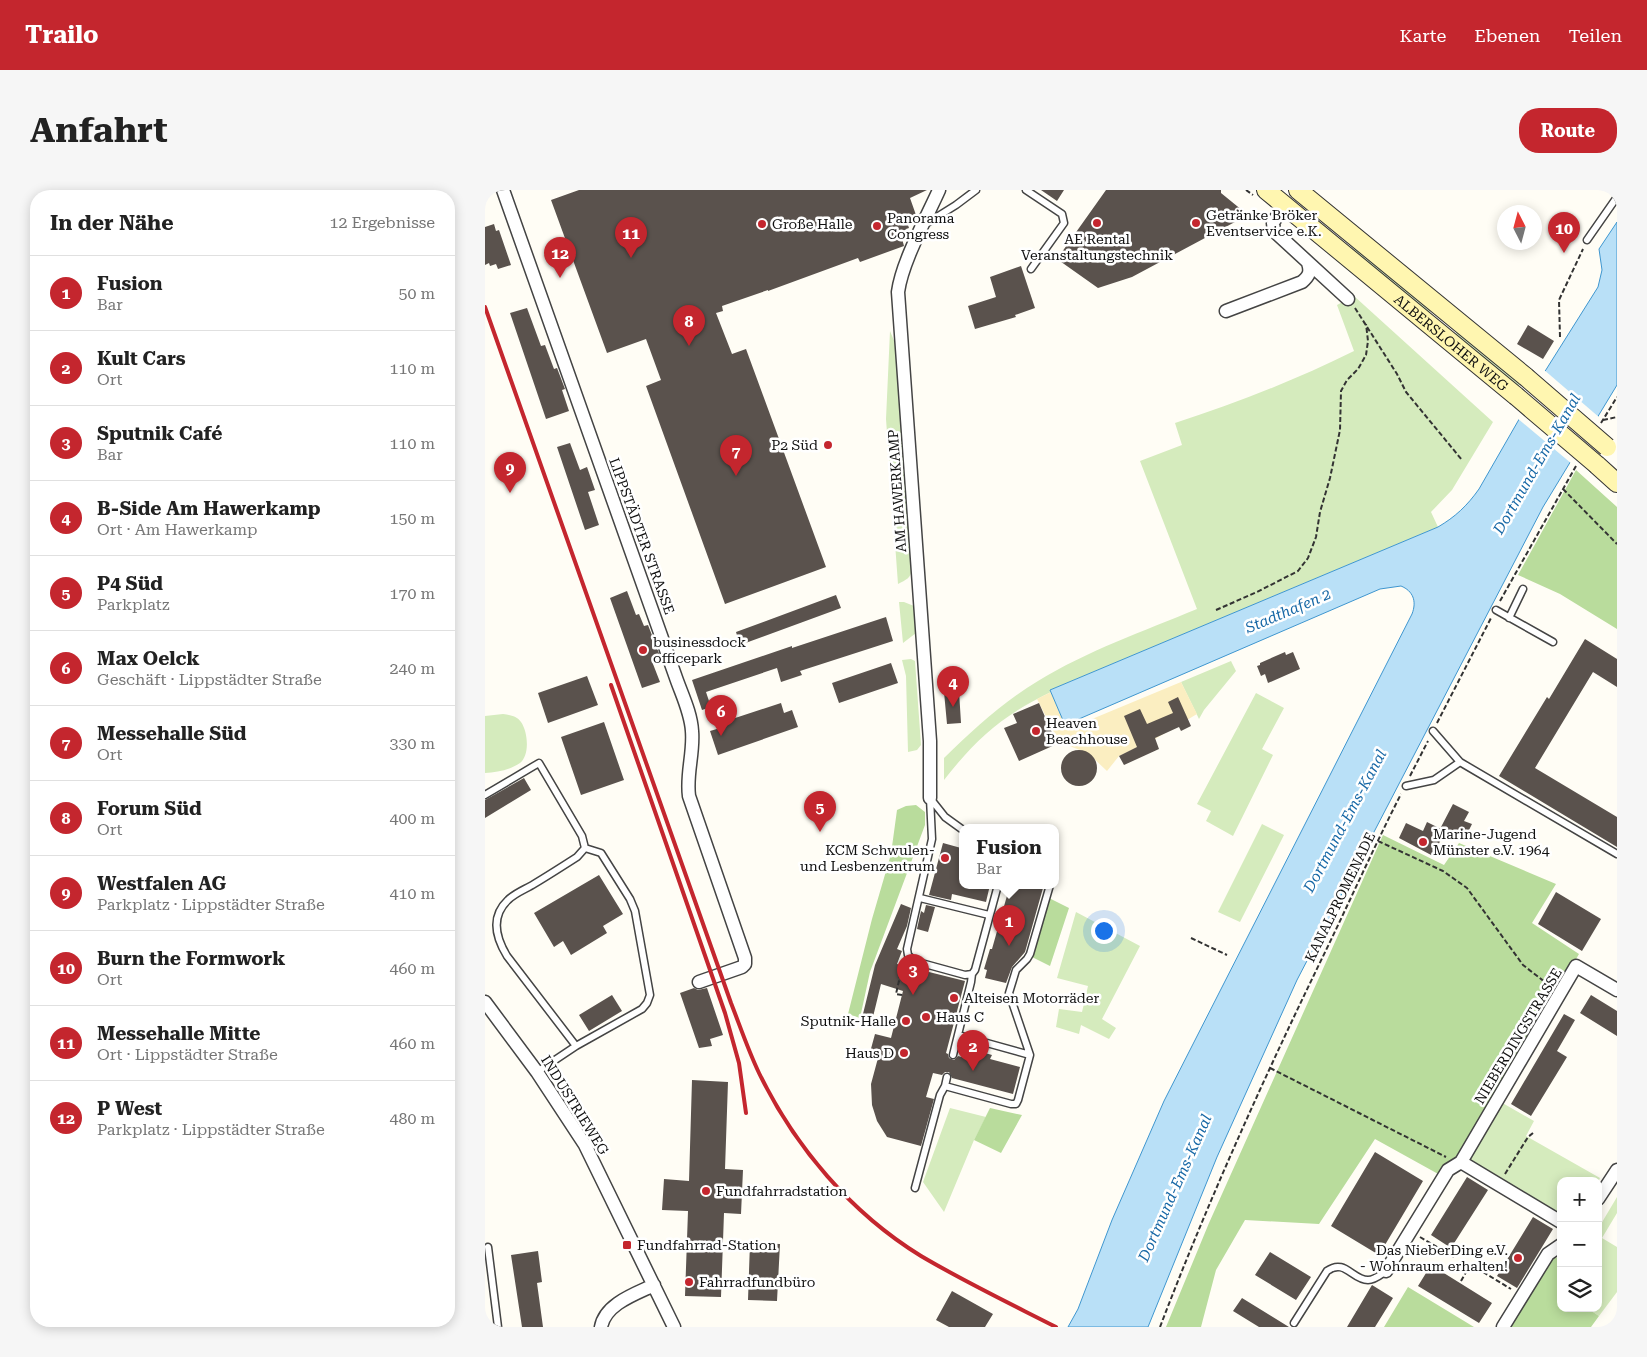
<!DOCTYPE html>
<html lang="de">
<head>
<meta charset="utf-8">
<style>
  body { margin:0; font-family:"Roboto Serif",serif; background:#f6f6f6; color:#222 }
  .controls { position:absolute; right:15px; bottom:15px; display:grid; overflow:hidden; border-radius:10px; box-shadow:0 2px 12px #0003 }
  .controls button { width:45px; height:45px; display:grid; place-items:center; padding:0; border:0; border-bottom:1px solid #e0e0e0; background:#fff; color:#222; font:25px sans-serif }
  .compass { position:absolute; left:1012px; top:15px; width:45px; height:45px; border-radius:50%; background:#fff; box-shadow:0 2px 12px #0003; rotate:354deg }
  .you { position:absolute; left:618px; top:740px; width:18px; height:18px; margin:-12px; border:4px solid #fff; border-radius:50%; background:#1a73e8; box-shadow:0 0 0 8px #1a73e833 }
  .badge { display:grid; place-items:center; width:32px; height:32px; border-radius:50%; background:#c4262e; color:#fff; font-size:16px; font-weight:700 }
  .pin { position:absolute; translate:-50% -41px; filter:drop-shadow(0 1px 2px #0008) }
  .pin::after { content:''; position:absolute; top:26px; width:18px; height:15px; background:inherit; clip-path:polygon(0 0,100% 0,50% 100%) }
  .popup { position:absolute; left:474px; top:634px; width:100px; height:65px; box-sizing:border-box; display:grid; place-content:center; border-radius:10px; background:#fff; filter:drop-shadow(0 1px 4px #0005); font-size:16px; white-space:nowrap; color:#767676 }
  .popup b { font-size:19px; color:#222 }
  .popup::after { content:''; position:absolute; left:50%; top:100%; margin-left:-10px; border:10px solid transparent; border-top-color:#fff }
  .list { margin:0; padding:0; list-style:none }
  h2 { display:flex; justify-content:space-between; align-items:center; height:65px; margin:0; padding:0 20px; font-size:21px }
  h2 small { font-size:16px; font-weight:400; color:#767676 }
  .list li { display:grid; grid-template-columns:32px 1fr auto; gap:15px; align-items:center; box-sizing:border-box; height:75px; padding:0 20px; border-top:1px solid #e0e0e0 }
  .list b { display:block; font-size:19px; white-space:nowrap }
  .list p { margin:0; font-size:16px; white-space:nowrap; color:#767676 }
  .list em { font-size:16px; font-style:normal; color:#767676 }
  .icon { flex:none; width:28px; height:28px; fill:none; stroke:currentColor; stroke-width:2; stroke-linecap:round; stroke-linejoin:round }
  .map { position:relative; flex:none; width:1132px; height:1137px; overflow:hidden; border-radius:20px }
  header { display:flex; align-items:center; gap:30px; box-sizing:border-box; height:70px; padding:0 25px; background:#c4262e; color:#fff }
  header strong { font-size:24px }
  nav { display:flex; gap:28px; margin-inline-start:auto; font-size:18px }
  .intro { display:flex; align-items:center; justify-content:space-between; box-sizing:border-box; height:120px; padding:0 30px }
  h1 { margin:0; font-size:35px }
  .button { padding:12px 22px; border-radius:20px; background:#c4262e; color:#fff; font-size:18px; font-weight:700 }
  main { display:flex; gap:30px; padding:0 30px }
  aside { flex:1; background:#fff; border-radius:20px; box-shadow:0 2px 12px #0003 }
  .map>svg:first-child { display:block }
  .green { fill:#d5ebbd }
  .forest { fill:#b9dc9c }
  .sand { fill:#fbeec1 }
  .water { fill:#b9e0f7; stroke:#3f96cf }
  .pier { fill:#fffdf5 }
  .building { fill:#5a524d }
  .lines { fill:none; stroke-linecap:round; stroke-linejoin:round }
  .lane-casing { stroke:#444; stroke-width:9 }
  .street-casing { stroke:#444; stroke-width:15 }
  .secondary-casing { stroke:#333; stroke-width:20 }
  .path { stroke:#333; stroke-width:2; stroke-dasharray:5 2.5; stroke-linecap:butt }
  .lane { stroke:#fff; stroke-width:6 }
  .street { stroke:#fff; stroke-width:12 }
  .secondary { stroke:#fff6b0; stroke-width:18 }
  .rail { stroke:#c4262e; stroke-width:4 }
  .secondary-bridge-casing { stroke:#333; stroke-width:20; stroke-linecap:butt }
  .secondary-bridge { stroke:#fff6b0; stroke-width:18 }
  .poi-dot { fill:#c4262e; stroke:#fff; stroke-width:2 }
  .labels { text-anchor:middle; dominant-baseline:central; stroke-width:5; stroke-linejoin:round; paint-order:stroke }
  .poi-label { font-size:14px; fill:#111; stroke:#fff; text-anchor:start }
  .street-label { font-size:14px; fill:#111; stroke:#fff }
  .water-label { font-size:15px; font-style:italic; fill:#1768a6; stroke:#fff }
</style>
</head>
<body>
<header>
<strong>Trailo</strong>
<nav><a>Karte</a><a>Ebenen</a><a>Teilen</a></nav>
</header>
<div class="intro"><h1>Anfahrt</h1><a class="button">Route</a></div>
<main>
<aside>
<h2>In der Nähe<small>12 Ergebnisse</small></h2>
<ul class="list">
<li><span class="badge">1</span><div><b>Fusion</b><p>Bar</p></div><em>50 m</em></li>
<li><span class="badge">2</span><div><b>Kult Cars</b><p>Ort</p></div><em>110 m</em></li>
<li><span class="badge">3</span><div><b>Sputnik Café</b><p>Bar</p></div><em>110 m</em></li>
<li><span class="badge">4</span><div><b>B-Side Am Hawerkamp</b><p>Ort · Am Hawerkamp</p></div><em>150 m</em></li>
<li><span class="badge">5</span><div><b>P4 Süd</b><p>Parkplatz</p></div><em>170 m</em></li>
<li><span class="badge">6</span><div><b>Max Oelck</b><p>Geschäft · Lippstädter Straße</p></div><em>240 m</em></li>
<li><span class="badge">7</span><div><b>Messehalle Süd</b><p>Ort</p></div><em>330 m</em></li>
<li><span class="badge">8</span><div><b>Forum Süd</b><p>Ort</p></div><em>400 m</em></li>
<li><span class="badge">9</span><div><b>Westfalen AG</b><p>Parkplatz · Lippstädter Straße</p></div><em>410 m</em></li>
<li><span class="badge">10</span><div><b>Burn the Formwork</b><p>Ort</p></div><em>460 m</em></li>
<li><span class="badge">11</span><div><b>Messehalle Mitte</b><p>Ort · Lippstädter Straße</p></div><em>460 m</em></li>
<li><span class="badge">12</span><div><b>P West</b><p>Parkplatz · Lippstädter Straße</p></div><em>480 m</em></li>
</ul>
</aside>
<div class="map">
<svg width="1132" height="1137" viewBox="0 0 1132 1137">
  <rect width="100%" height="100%" fill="#fffdf5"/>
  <path class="green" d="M 841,37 L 861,54 L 895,74 L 947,117 L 943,125 L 839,40 Z
    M 869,106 L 1008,232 L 967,300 L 946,322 L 953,337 L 565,500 L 566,502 C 518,525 491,549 459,590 L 459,568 C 488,540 518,512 553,491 C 602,461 659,441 712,419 L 655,271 L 697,255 L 690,233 C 751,213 811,190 869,161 L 852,115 Z
    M 974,139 L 1036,191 L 1032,199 L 969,147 Z
    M 405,141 L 410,153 L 413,185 L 427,379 C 426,388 421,390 413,394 L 401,229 Z
    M 414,412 L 419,412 L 429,416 L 431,443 L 418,453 Z
    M 426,469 L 430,471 L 436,555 L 432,560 L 423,562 L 421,486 L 417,470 Z
    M 746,471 L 751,481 L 719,520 L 714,529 L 696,492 Z
    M 771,503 L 799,518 L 777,559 L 788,565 L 748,646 L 721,631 L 726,621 L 712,614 Z
    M 18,524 C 25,525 32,526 36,532 C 43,542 45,565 35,573 C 25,580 12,582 0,583 L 0,526 Z
    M 777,634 L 799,645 L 755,732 L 733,722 Z
    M 591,722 L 655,756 L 617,829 L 631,838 L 624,849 L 596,835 L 594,844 L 571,837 L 574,819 L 597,822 L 603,796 L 572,788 Z
    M 1014,911 L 1049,931 L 1041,946 L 1115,988 L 1113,992 L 1076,991 L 1076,1025 L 981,971 Z
    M 465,918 L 501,927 L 489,950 L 459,1022 L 438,992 Z
    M 1132,1007 L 1132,1023 L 1117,1048 L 1132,1057 L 1132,1102 L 1114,1126 L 1102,1118 L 1113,1118 L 1113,1039 Z"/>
  <path class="forest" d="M 1091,280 L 1132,317 L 1132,439 L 1075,404 L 1033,385 Z
    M 431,615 L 440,622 L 440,635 L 385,782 L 375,828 L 363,824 L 387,729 L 406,664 L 412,620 L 421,616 Z
    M 898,645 L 959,675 L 974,653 L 1071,694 L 1047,733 L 1094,764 L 974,968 L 955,985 L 890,949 L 834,1034 L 760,1030 L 731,1080 L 716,1137 L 681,1137 L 724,1033 Z
    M 564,708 L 584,718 L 565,776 L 547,767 Z
    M 505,918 L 537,925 L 516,963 L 489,950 Z
    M 1068,1065 L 1076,1071 L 1076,1118 L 1102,1118 L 1114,1126 L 1106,1137 L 1025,1137 Z
    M 923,1097 L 989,1137 L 899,1137 Z"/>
  <path class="sand" d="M 696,492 L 712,524 L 670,549 L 634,566 L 622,581 L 603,563 L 579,554 L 571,546 L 552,509 L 566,502 L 580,535 L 583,539 Z"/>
  <path class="water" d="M 1132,32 L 1132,195 L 1058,317 L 812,790 L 732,967 L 663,1137 L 583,1137 L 593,1119 L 627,1030 L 679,911 L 927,424 C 932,411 928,401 916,396 L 895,399 L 580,535 L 565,500 L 953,337 C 970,327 982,316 994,299 L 1048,205 L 1052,194 L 1113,97 L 1117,80 L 1114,59 Z"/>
  <path class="pier" d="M 1058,179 L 1115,228 L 1087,274 L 1032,228 Z"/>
  <path class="building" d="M 94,0 L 442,0 L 425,8 L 431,25 L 427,26 L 428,29 L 425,30 L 426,34 L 423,35 L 424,38 L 421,39 L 422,43 L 416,45 L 419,56 L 375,72 L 373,68 L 283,101 L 283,100 L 237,116 L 238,121 L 231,123 L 247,164 L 261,159 L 341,377 L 240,414 L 161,196 L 176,190 L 161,149 L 122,163 L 66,10 Z
    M 556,0 L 579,0 L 572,11 Z
    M 621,0 L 736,0 L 736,3 L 763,25 L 647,87 L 613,98 L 572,69 Z
    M 9,34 L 11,41 L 14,40 L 26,75 L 13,79 L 11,74 L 5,76 L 4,73 L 0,75 L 0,37 Z
    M 536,76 L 550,118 L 530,125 L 531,127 L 490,139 L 483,116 L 511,107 L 505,87 Z
    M 42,118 L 56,156 L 60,155 L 69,179 L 72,178 L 80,199 L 77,200 L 84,221 L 61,229 L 25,123 Z
    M 1043,135 L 1069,151 L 1058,169 L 1032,154 Z
    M 85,253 L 95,280 L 102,277 L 110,300 L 103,302 L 114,335 L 100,340 L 72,257 Z
    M 142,401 L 151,425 L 154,424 L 159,436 L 163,435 L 177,471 L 168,474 L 175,492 L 157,498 L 125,408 Z
    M 351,405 L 356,418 L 255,455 L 251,442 Z
    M 401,427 L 408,451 L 315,481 L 317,485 L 296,492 L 292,478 L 221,502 L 226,517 L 217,520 L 207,490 L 307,456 L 307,458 Z
    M 1100,449 L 1132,469 L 1132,497 L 1108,482 L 1050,578 L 1132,627 L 1132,657 L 1014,586 L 1062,507 L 1064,509 Z
    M 800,462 L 801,465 L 808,462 L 815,479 L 783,493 L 780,484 L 776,486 L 772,476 L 775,475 L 775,473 Z
    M 406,473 L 413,493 L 354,513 L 347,493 Z
    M 102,486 L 113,515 L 63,533 L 53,503 Z
    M 474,501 L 476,533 L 462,534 L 459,502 Z
    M 693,507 L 706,536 L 696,541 L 694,537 L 670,548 L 674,559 L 639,575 L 634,566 L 652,557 L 639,526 L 655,519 L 662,534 L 688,523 L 683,512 Z
    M 296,513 L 299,523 L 307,520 L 313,537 L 233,565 L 225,541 L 242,536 L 241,531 Z
    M 554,513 L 572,554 L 534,571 L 519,538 L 532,533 L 528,524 Z
    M 119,532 L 139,590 L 96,605 L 76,547 Z
    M576 578a18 18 0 1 1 36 0a18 18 0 1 1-36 0Z
    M 39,588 L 46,600 L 0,628 L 0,610 Z
    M 968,614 L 984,622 L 979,631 L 987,634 L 980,648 L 956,637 Z
    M 942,632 L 960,641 L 948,666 L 914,648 L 921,633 L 938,641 Z
    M 458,653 L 476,658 L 475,665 L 478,666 L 478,695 L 505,695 L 501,712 L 467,704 L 466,710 L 444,705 Z
    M 114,685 L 138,724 L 118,736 L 122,743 L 86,765 L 78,751 L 69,757 L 49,723 Z
    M 525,695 L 550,695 L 558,698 L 540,762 L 527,777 L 521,793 L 500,788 L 502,780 L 499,779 L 505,759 L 507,759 Z
    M 1071,702 L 1116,729 L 1097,761 L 1053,734 Z
    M 416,714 L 426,718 L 422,736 L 412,759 L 417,761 L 412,774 L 480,791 L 461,863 L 463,864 L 464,868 L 469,870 L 473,866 L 480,868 L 483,858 L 507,865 L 505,869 L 535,877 L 528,904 L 467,888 L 464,882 L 460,882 L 457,885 L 448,883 L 441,907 L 449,909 L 436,956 L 402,947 L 392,931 L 387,915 L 386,894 L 393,868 L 384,866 L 390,844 L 406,848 L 418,801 L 396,794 L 387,831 L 377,828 L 390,775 Z
    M 441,715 L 450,717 L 443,742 L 432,739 L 436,721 L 439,723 Z
    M 209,798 L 213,800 L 222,798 L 238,845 L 225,849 L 227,856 L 214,858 L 195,803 Z
    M 127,805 L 137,821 L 104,841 L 94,825 Z
    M 1106,805 L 1132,821 L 1132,846 L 1095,823 Z
    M 1079,824 L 1090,830 L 1072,861 L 1082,867 L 1046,926 L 1026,914 Z
    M 207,890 L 243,892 L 240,979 L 258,980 L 256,1024 L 239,1023 L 236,1107 L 200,1106 L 203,1021 L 177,1020 L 179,989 L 204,991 Z
    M 890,962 L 938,991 L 894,1065 L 846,1036 Z
    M 982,987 L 1003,1000 L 966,1058 L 946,1045 Z
    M 1048,1027 L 1068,1039 L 1032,1098 L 1012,1086 Z
    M 265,1053 L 295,1054 L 292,1111 L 263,1110 Z
    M 53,1061 L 57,1092 L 52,1093 L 58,1137 L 37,1137 L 26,1065 Z
    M 785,1062 L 826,1087 L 811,1110 L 770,1085 Z
    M 946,1075 L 1007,1113 L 994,1133 L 933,1096 Z
    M 887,1095 L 908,1108 L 890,1137 L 862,1137 Z
    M 467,1101 L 508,1124 L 500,1137 L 464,1137 L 451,1130 Z
    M 757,1108 L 804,1137 L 774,1137 L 748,1121 Z"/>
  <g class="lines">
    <g class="lane-casing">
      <path id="lane" d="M 541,0 L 577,24 L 579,33 L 546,79
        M 439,35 L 471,15 L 491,0
        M 1102,50 L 1132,7
        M 1011,420 L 1068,452
        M 1024,428 L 1038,399
        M 948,541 L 975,572 L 1132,664
        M 921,596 L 949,590 L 975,572
        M 0,605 L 54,573 L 97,646 L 100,658
        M 445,608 L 447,649 L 422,759 L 423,765 L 429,771 L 480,785 L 487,784
        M 445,608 L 460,627 L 478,640
        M 100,658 L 116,663 L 145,709 L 150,721 L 165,805 L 162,813 L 157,819 L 91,856 L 22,766 C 11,748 5,727 23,710 C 30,703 41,699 49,694 C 64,685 78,676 92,667 Z
        M 435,708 L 504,725
        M 473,845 L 545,865
        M 468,865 L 486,792 L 487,784 L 490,780 L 513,695
        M 52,882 L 91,856
        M 460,896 L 526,914 L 531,914 L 533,910 L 545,865 L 524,803 L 531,780 L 542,769 L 545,764 L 565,695
        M 430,998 L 455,905 L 460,896 L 462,887
        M 3,1057 L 13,1137
        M 809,1133 L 842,1081 C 860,1068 867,1090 883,1090 C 890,1090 895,1085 901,1081"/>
    </g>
    <g class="street-casing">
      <path id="street" d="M 18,0 L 190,485 C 196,503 206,522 207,541 C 209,563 201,584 204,606 L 260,768 L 260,774 L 257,777 L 214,792
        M 799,14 L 788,33 L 789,41 L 863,109
        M 741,121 L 817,92 C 824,86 826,82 823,73
        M 445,608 L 445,551 L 413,102 C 417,72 441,29 454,0
        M 0,812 L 52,882 L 100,955 L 189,1137
        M 1113,1009 L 1132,980
        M 1076,1032 L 976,972 L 1091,776 L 1132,800
        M 901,1081 L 963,980 L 976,972
        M 116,1137 C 120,1114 150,1104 169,1095
        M 1018,1137 L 1063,1064 L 1076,1055"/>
    </g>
    <g class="secondary-casing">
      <g id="secondary">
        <path id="s1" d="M 781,0 L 1031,206"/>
        <path d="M 813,0 L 1041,187"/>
        <path d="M 1112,275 L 1132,293"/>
      </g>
    </g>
    <path class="path" d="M 761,0 L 768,5
      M 870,118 L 912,184 L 921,202 L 977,270
      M 1075,147 L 1074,110 L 1098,59
      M 1118,230 L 1132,227
      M 1116,233 L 1132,207
      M 1078,299 L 1132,354
      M 1015,411 L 1091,276
      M 731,420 L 772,402 L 813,381 L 823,368 L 831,347 L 835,322 L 845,288 L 855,240 L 856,201 L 862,190 L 873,179 L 881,165 L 883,151 L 881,134
      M 952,533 L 1006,428
      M 925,586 L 943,551
      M 893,651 L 958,681 L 982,698 L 1038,775 L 1065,796
      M 706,748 L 742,765
      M 417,805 L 411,804 L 418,773
      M 785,878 L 961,967
      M 1020,984 L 1043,947 L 1048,943
      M 935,1047 L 969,1067
      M 998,1082 L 1026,1099
      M 976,1091 L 985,1075
      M 675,1137 C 725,1006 783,879 844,754 C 868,704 891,653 916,604"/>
    <use href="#lane" class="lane"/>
    <use href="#street" class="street"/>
    <use href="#secondary" class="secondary"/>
    <path class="rail" d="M 0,117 L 246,813 C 255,836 263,860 274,883 C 310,957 366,1023 436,1066 C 480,1092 526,1114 571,1137
      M 126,495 L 240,823 L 254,873 L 261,923"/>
    <g class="secondary-bridge-casing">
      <path id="secondary-bridge" d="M 1041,187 L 1122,257
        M 1031,206 L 1112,275"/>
    </g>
    <use href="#secondary-bridge" class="secondary-bridge"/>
  </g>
  <g class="poi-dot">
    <circle cx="612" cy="33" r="5"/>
    <circle cx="711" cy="33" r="5"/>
    <circle cx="277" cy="34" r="5"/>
    <circle cx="392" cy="36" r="5"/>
    <circle cx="343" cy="255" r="5"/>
    <circle cx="158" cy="460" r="5"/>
    <circle cx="551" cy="541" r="5"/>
    <circle cx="938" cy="652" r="5"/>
    <circle cx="460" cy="668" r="5"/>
    <circle cx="469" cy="808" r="5"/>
    <circle cx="441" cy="827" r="5"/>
    <circle cx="421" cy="831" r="5"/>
    <circle cx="419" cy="863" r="5"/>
    <circle cx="221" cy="1001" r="5"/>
    <rect x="137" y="1050" width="10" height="10" rx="2.5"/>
    <circle cx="1033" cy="1068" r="5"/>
    <circle cx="204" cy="1092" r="5"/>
  </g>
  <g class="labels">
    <g class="poi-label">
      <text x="721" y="25">Getränke Bröker<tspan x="721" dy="16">Eventservice e.K.</tspan></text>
      <text x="402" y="28">Panorama<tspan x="402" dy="16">Congress</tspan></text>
      <text x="287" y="34">Große Halle</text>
      <text x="612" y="49" text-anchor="middle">AE Rental<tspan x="612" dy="16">Veranstaltungstechnik</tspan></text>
      <text x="333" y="255" text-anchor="end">P2 Süd</text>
      <text x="168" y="452">businessdock<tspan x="168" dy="16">officepark</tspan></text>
      <text x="561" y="533">Heaven<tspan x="561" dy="16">Beachhouse</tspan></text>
      <text x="948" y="644">Marine-Jugend<tspan x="948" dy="16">Münster e.V. 1964</tspan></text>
      <text x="450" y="660" text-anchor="end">KCM Schwulen-<tspan x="450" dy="16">und Lesbenzentrum</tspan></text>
      <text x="479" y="808">Alteisen Motorräder</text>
      <text x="451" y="827">Haus C</text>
      <text x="411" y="831" text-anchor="end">Sputnik-Halle</text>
      <text x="409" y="863" text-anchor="end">Haus D</text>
      <text x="231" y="1001">Fundfahrradstation</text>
      <text x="152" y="1055">Fundfahrrad-Station</text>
      <text x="1023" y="1060" text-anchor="end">Das NieberDing e.V.<tspan x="1023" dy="16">- Wohnraum erhalten!</tspan></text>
      <text x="214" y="1092">Fahrradfundbüro</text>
    </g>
    <g class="street-label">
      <text stroke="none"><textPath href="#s1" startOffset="240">ALBERSLOHER WEG</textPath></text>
      <text transform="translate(412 301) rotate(-94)">AM HAWERKAMP</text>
      <text transform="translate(157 346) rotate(70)">LIPPSTÄDTER STRASSE</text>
      <text transform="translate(855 707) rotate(-64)">KANALPROMENADE</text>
      <text transform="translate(1033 846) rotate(-59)">NIEBERDINGSTRASSE</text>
      <text transform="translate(90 915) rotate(58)">INDUSTRIEWEG</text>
    </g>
    <g class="water-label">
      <text transform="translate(1052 274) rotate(-60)">Dortmund-Ems-Kanal</text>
      <text transform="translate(803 421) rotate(-23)">Stadthafen 2</text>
      <text transform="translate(860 631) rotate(-62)">Dortmund-Ems-Kanal</text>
      <text transform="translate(690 998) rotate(-66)">Dortmund-Ems-Kanal</text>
    </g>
  </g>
</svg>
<div class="controls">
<button>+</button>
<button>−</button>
<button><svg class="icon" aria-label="layers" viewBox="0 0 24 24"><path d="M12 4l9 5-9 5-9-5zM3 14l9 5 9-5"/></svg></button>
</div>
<svg class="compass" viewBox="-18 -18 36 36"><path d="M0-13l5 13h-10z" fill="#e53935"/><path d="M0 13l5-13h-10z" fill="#767676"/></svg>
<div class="you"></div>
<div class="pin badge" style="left:524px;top:756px">1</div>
<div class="popup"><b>Fusion</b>Bar</div>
<div class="pin badge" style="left:488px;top:881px">2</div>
<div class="pin badge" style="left:428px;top:805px">3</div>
<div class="pin badge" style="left:468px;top:517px">4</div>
<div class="pin badge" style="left:335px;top:642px">5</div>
<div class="pin badge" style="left:236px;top:546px">6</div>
<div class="pin badge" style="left:251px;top:286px">7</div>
<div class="pin badge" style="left:204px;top:156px">8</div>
<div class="pin badge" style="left:25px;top:303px">9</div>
<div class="pin badge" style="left:1079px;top:63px">10</div>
<div class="pin badge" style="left:146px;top:68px">11</div>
<div class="pin badge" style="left:75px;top:88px">12</div>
</div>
</main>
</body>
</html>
